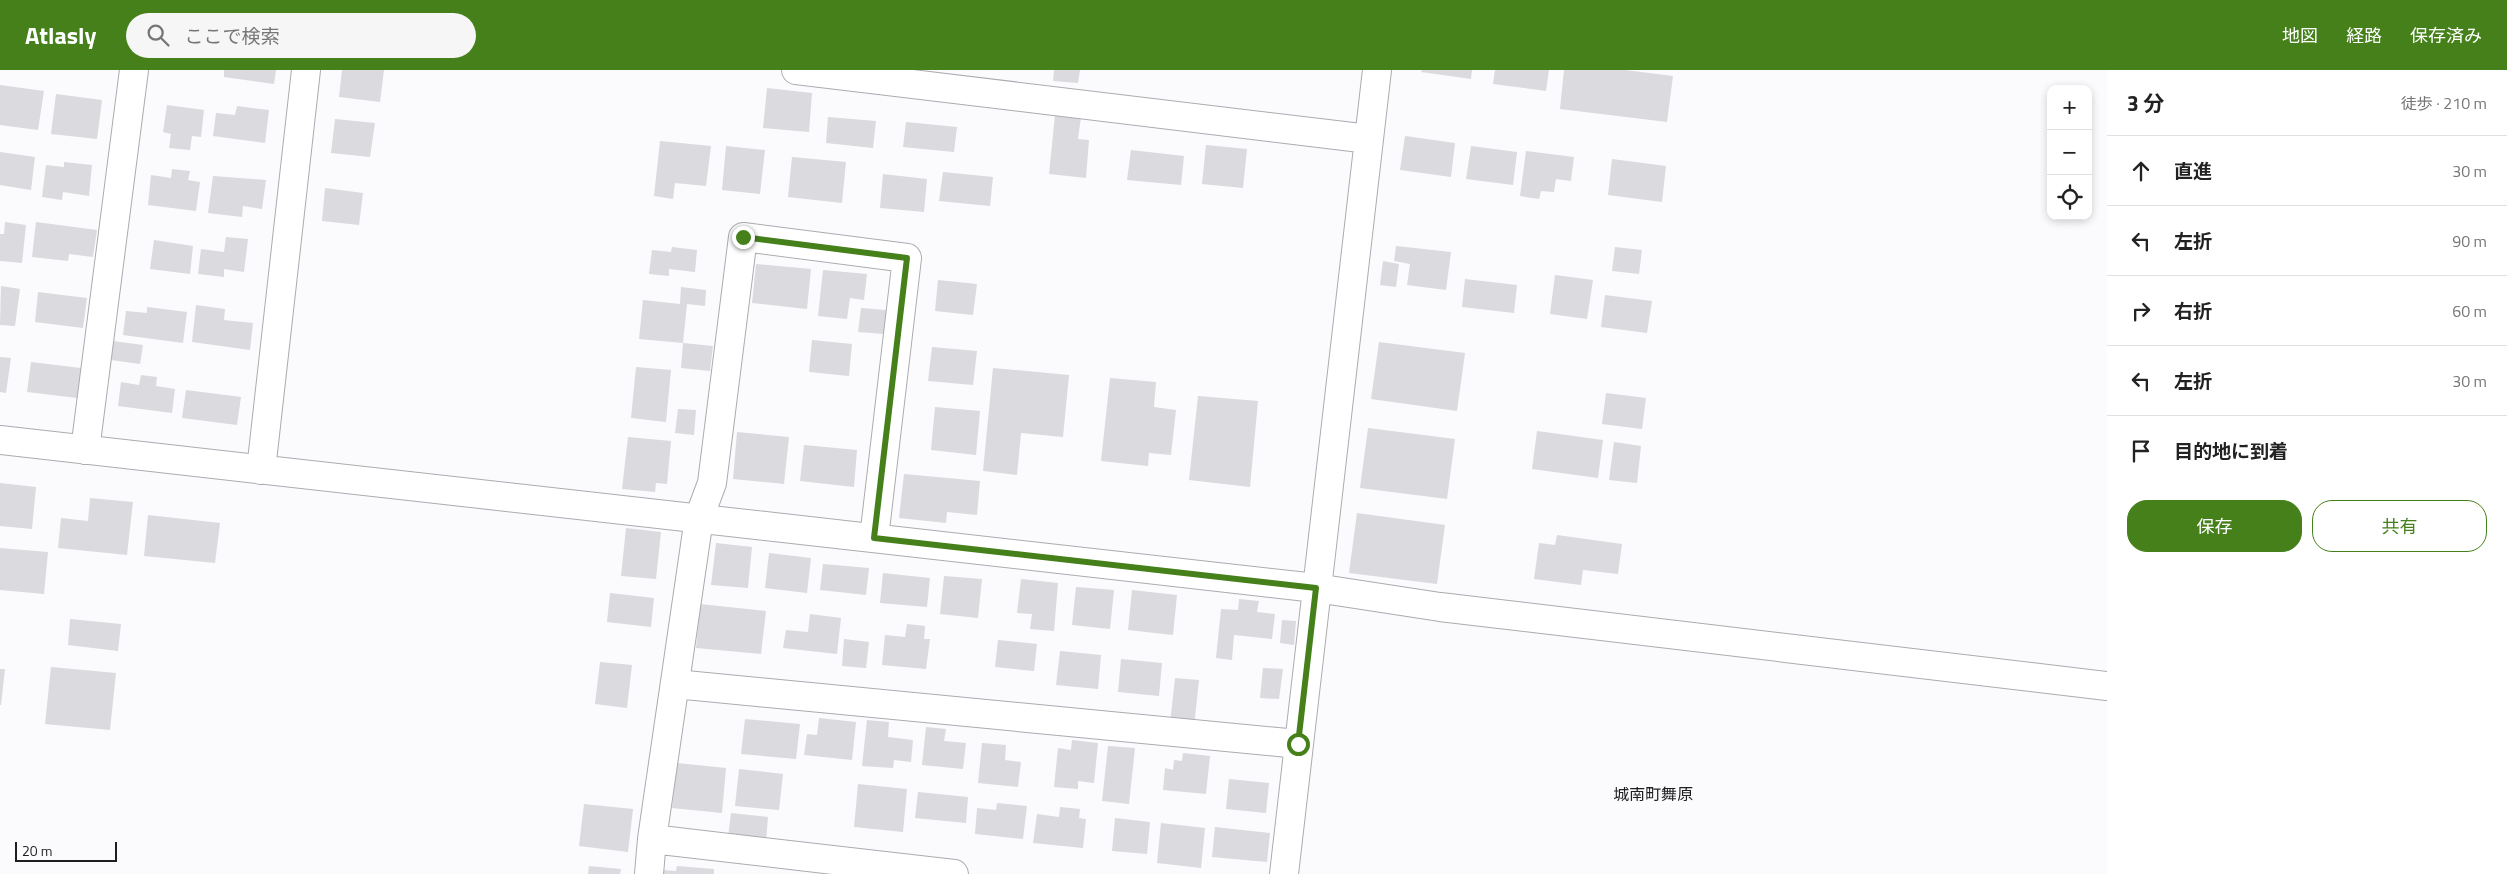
<!DOCTYPE html>
<html lang="ja">
<head>
<meta charset="utf-8">
<style>
  body { margin:0; font-family:"Titillium Web","Noto Sans JP",sans-serif; background:#f6f6f6; color:#222 }
  .controls { position:absolute; right:15px; top:15px; display:grid; overflow:hidden; border-radius:10px; box-shadow:0 2px 8px #0003 }
  .controls button { width:45px; height:45px; display:grid; place-items:center; padding:0; border:0; border-bottom:1px solid #e0e0e0; background:#fff; color:#222; font:25px sans-serif }
  .scale { position:absolute; left:15px; bottom:12px; width:102px; box-sizing:border-box; padding-left:5px; border:2px solid #1e1e20; border-top:0; font-size:14px; line-height:18px; white-space:nowrap; color:#1e1e20; -webkit-text-stroke:4px #fbfbfe; paint-order:stroke }
  .stop { position:absolute; width:15px; height:15px; margin:-11px; border:4px solid #45801b; border-radius:50%; background:#fff }
  .stop.end { background:#45801b; border-color:#fff; box-shadow:0 1px 5px #0008 }
  .list { margin:0; padding:0; list-style:none }
  h2 { display:flex; justify-content:space-between; align-items:center; height:65px; margin:0; padding:0 20px; font-size:21px }
  h2 small { font-size:16px; font-weight:400; color:#767676 }
  .list li { display:grid; grid-template-columns:32px 1fr auto; gap:15px; align-items:center; box-sizing:border-box; height:70px; padding:0 20px; border-top:1px solid #e0e0e0 }
  .list b { display:block; font-size:19px; white-space:nowrap }
  .list em { font-size:16px; font-style:normal; color:#767676 }
  .actions { display:flex; gap:10px; padding:15px 20px }
  .actions a { flex:1; padding:11px 0; border:1px solid #45801b; border-radius:20px; text-align:center; font-size:18px; color:#45801b }
  .actions .main { background:#45801b; color:#fff }
  .icon { flex:none; width:28px; height:28px; fill:none; stroke:currentColor; stroke-width:2; stroke-linecap:round; stroke-linejoin:round }
  .map { position:relative; flex:none; width:2107px; height:804px; overflow:hidden }
  header { display:flex; align-items:center; gap:30px; box-sizing:border-box; height:70px; padding:0 25px; background:#45801b; color:#fff }
  header strong { font-size:24px }
  nav { display:flex; gap:28px; margin-inline-start:auto; font-size:18px }
  .search { width:350px; height:45px; background:#f6f6f6; display:flex; align-items:center; gap:12px; box-sizing:border-box; padding:0 18px; border-radius:28px; color:#767676; font-size:19px }
  main { display:flex }
  aside { flex:1; background:#fff }
  .map>svg:first-child { display:block }
  .building { fill:#dadadf }
  .lines { fill:none; stroke-linecap:round; stroke-linejoin:round }
  .minor-casing { stroke:#ababb0; stroke-width:30 }
  .minor { stroke:#fff; stroke-width:28 }
  .route { stroke:#45801b; stroke-width:6 }
  .labels { text-anchor:middle; dominant-baseline:central; stroke-width:4; stroke-linejoin:round; paint-order:stroke }
  .quarter-label { font-size:16px; fill:#1e1e20; stroke:#fbfbfe }
</style>
</head>
<body>
<header>
<strong>Atlasly</strong>
<div class="search"><svg class="icon" aria-label="search" viewBox="0 0 24 24"><circle cx="10" cy="10" r="6"/><path d="M15 15l6 6"/></svg>ここで検索</div>
<nav><a>地図</a><a>経路</a><a>保存済み</a></nav>
</header>
<main>
<div class="map">
<svg width="2107" height="804" viewBox="0 0 2107 804">
  <rect width="100%" height="100%" fill="#fbfbfe"/>
  <path class="building" d="M 224,0 L 276,0 L 274,14 L 224,7 Z
    M 342,0 L 384,0 L 380,32 L 339,27 Z
    M 1054,0 L 1080,0 L 1078,13 L 1053,11 Z
    M 1422,0 L 1472,0 L 1471,9 L 1421,2 Z
    M 1495,0 L 1549,0 L 1546,21 L 1493,14 Z
    M 1564,0 L 1625,0 L 1673,6 L 1667,52 L 1560,39 Z
    M 0,15 L 44,21 L 38,60 L 0,55 Z
    M 767,18 L 812,23 L 809,62 L 763,58 Z
    M 56,24 L 102,30 L 97,69 L 51,64 Z
    M 167,35 L 204,40 L 201,67 L 192,66 L 190,80 L 169,78 L 171,64 L 163,62 Z
    M 237,36 L 269,40 L 265,73 L 213,66 L 216,43 L 235,45 Z
    M 1055,45 L 1081,47 L 1078,69 L 1089,70 L 1086,108 L 1049,104 Z
    M 828,47 L 876,51 L 873,78 L 826,73 Z
    M 335,49 L 375,53 L 370,87 L 331,83 Z
    M 906,52 L 957,57 L 954,82 L 903,77 Z
    M 1405,66 L 1455,73 L 1451,107 L 1400,100 Z
    M 660,71 L 711,76 L 706,116 L 675,113 L 673,129 L 654,126 Z
    M 1206,75 L 1247,79 L 1243,118 L 1202,114 Z
    M 726,76 L 765,80 L 760,124 L 722,120 Z
    M 1471,76 L 1517,82 L 1513,115 L 1466,109 Z
    M 1131,80 L 1184,86 L 1181,115 L 1127,110 Z
    M 1526,81 L 1574,87 L 1571,111 L 1556,109 L 1554,122 L 1541,121 L 1539,129 L 1520,126 Z
    M 0,82 L 35,87 L 31,120 L 0,115 Z
    M 792,87 L 846,92 L 842,133 L 788,127 Z
    M 1612,89 L 1666,96 L 1662,132 L 1608,125 Z
    M 64,92 L 92,95 L 89,126 L 63,122 L 62,130 L 42,127 L 46,95 L 64,97 Z
    M 172,99 L 190,101 L 188,110 L 200,112 L 196,141 L 148,135 L 151,105 L 171,108 Z
    M 943,102 L 993,107 L 990,136 L 939,131 Z
    M 883,104 L 927,109 L 924,142 L 880,138 Z
    M 213,106 L 266,110 L 262,139 L 243,136 L 242,147 L 208,143 Z
    M 325,118 L 363,123 L 359,155 L 322,151 Z
    M 5,152 L 26,155 L 22,193 L 0,191 L 0,164 L 4,164 Z
    M 36,152 L 97,160 L 93,187 L 69,184 L 68,191 L 32,187 Z
    M 226,167 L 248,169 L 244,202 L 224,199 L 224,207 L 198,204 L 201,179 L 224,182 Z
    M 154,170 L 193,176 L 190,204 L 150,199 Z
    M 1396,176 L 1451,182 L 1446,220 L 1407,215 L 1410,194 L 1394,191 Z
    M 672,177 L 697,180 L 695,202 L 669,199 L 669,206 L 649,204 L 652,180 L 671,182 Z
    M 1615,177 L 1642,180 L 1639,204 L 1612,201 Z
    M 1383,191 L 1399,194 L 1396,217 L 1380,215 Z
    M 756,194 L 811,199 L 807,239 L 752,233 Z
    M 823,200 L 867,204 L 864,230 L 850,228 L 847,249 L 818,246 Z
    M 1555,205 L 1593,210 L 1587,249 L 1550,244 Z
    M 1465,209 L 1517,215 L 1514,243 L 1462,237 Z
    M 938,210 L 977,214 L 973,245 L 935,241 Z
    M 1,216 L 20,219 L 15,256 L 0,255 Z
    M 681,217 L 706,220 L 705,236 L 687,234 L 683,273 L 713,276 L 710,301 L 681,298 L 683,273 L 639,269 L 643,230 L 680,234 Z
    M 38,222 L 87,228 L 83,258 L 35,252 Z
    M 1605,225 L 1652,231 L 1647,263 L 1601,257 Z
    M 196,235 L 225,239 L 224,250 L 253,253 L 250,280 L 192,272 Z
    M 147,237 L 187,242 L 183,273 L 123,265 L 126,241 L 147,243 Z
    M 861,238 L 886,240 L 884,264 L 858,262 Z
    M 812,270 L 852,274 L 849,306 L 809,302 Z
    M 113,271 L 143,275 L 140,294 L 111,290 Z
    M 1379,272 L 1465,283 L 1457,341 L 1371,329 Z
    M 932,277 L 977,281 L 973,315 L 928,311 Z
    M 0,287 L 11,288 L 6,323 L 0,322 Z
    M 31,292 L 81,298 L 77,328 L 27,322 Z
    M 636,297 L 671,300 L 666,352 L 631,348 Z
    M 993,298 L 1069,305 L 1063,367 L 1021,363 L 1017,405 L 983,401 Z
    M 141,305 L 157,307 L 156,316 L 175,319 L 172,343 L 118,336 L 121,312 L 139,315 Z
    M 1110,308 L 1156,312 L 1154,337 L 1176,340 L 1171,385 L 1149,383 L 1148,396 L 1101,391 Z
    M 186,320 L 241,327 L 237,355 L 182,348 Z
    M 1606,323 L 1646,328 L 1642,359 L 1602,354 Z
    M 1198,326 L 1258,331 L 1250,417 L 1189,410 Z
    M 935,337 L 980,341 L 976,385 L 931,380 Z
    M 678,339 L 696,340 L 694,365 L 675,363 Z
    M 1368,358 L 1455,369 L 1447,429 L 1360,418 Z
    M 1537,361 L 1603,370 L 1598,408 L 1532,399 Z
    M 737,362 L 789,367 L 784,414 L 733,409 Z
    M 628,367 L 671,371 L 667,414 L 656,413 L 655,422 L 622,419 Z
    M 1614,372 L 1641,376 L 1637,413 L 1609,410 Z
    M 804,375 L 857,380 L 854,417 L 800,411 Z
    M 904,404 L 980,411 L 977,445 L 947,442 L 946,453 L 899,448 Z
    M 0,413 L 36,417 L 32,459 L 0,456 Z
    M 90,428 L 133,432 L 127,485 L 58,478 L 61,448 L 88,451 Z
    M 1357,443 L 1445,455 L 1437,514 L 1349,503 Z
    M 148,445 L 220,453 L 215,493 L 144,486 Z
    M 626,458 L 661,462 L 656,509 L 621,506 Z
    M 1557,465 L 1622,474 L 1618,504 L 1583,500 L 1581,515 L 1534,509 L 1539,473 L 1555,475 Z
    M 716,473 L 752,477 L 748,518 L 711,515 Z
    M 0,478 L 48,482 L 44,524 L 0,520 Z
    M 769,483 L 811,488 L 807,523 L 765,518 Z
    M 823,494 L 869,498 L 866,525 L 820,520 Z
    M 883,503 L 930,508 L 927,537 L 880,533 Z
    M 944,506 L 982,509 L 978,548 L 940,544 Z
    M 1021,509 L 1058,513 L 1054,561 L 1030,559 L 1032,544 L 1017,543 Z
    M 1076,517 L 1114,520 L 1110,559 L 1072,555 Z
    M 1132,520 L 1177,525 L 1173,565 L 1128,560 Z
    M 610,523 L 654,528 L 651,557 L 607,552 Z
    M 1239,529 L 1259,531 L 1257,542 L 1275,544 L 1272,569 L 1234,565 L 1232,590 L 1216,588 L 1221,539 L 1238,540 Z
    M 700,534 L 766,541 L 761,584 L 696,578 Z
    M 810,544 L 841,548 L 837,584 L 783,578 L 786,560 L 808,562 Z
    M 70,549 L 121,554 L 118,581 L 68,575 Z
    M 1282,550 L 1296,551 L 1294,575 L 1280,573 Z
    M 907,554 L 925,556 L 924,569 L 930,569 L 926,599 L 882,595 L 885,565 L 905,567 Z
    M 844,569 L 869,572 L 866,598 L 842,596 Z
    M 998,570 L 1037,574 L 1034,601 L 995,597 Z
    M 1060,581 L 1101,585 L 1098,619 L 1056,615 Z
    M 1121,589 L 1162,593 L 1159,626 L 1118,622 Z
    M 600,592 L 632,595 L 627,638 L 595,634 Z
    M 51,597 L 116,603 L 110,660 L 45,654 Z
    M 1263,598 L 1283,599 L 1279,629 L 1260,628 Z
    M 0,599 L 5,599 L 1,635 L 0,635 Z
    M 1175,608 L 1199,610 L 1194,657 L 1170,654 Z
    M 819,648 L 856,652 L 852,690 L 804,685 L 807,664 L 817,665 Z
    M 745,649 L 800,654 L 796,689 L 741,684 Z
    M 867,650 L 889,652 L 888,667 L 913,670 L 911,692 L 894,690 L 893,698 L 862,696 Z
    M 926,657 L 946,659 L 944,671 L 966,673 L 963,699 L 922,695 Z
    M 1072,670 L 1098,673 L 1094,713 L 1078,711 L 1078,719 L 1054,717 L 1058,678 L 1071,680 Z
    M 982,673 L 1006,675 L 1005,690 L 1021,692 L 1018,717 L 978,713 Z
    M 1108,676 L 1135,678 L 1129,734 L 1102,731 Z
    M 1183,683 L 1210,686 L 1206,724 L 1163,720 L 1165,698 L 1173,700 L 1174,690 L 1182,691 Z
    M 677,693 L 726,698 L 722,743 L 672,738 Z
    M 739,699 L 783,704 L 779,740 L 735,736 Z
    M 1229,709 L 1269,713 L 1266,743 L 1226,739 Z
    M 858,714 L 907,719 L 903,762 L 854,757 Z
    M 918,722 L 968,727 L 966,753 L 915,748 Z
    M 997,733 L 1027,736 L 1023,769 L 975,764 L 977,738 L 996,740 Z
    M 584,734 L 633,739 L 628,782 L 579,776 Z
    M 1060,737 L 1080,739 L 1079,748 L 1086,749 L 1083,778 L 1033,773 L 1037,744 L 1059,747 Z
    M 731,743 L 768,747 L 766,771 L 728,767 Z
    M 1115,748 L 1150,752 L 1147,784 L 1112,781 Z
    M 1161,753 L 1205,758 L 1201,798 L 1157,793 Z
    M 1215,757 L 1270,763 L 1267,792 L 1212,787 Z
    M 589,796 L 621,799 L 620,804 L 588,804 Z
    M 677,796 L 714,799 L 714,804 L 662,804 L 663,800 L 676,801 Z"/>
  <g class="lines">
    <g class="minor-casing">
      <path id="minor" d="M 796,0 L 1369,69
        M 0,370 L 1316,518 L 1440,537 L 2107,616
        M 85,380 L 134,0
        M 261,400 L 306,0
        M 675,614 L 1298,674
        M 652,769 L 954,804
        M 649,804 L 652,769 L 699,448 L 712,413 L 743,167 L 907,188 L 874,468
        M 1284,804 L 1377,0"/>
    </g>
    <use href="#minor" class="minor"/>
  </g>
  <g class="lines">
    <path class="route" d="M 743,167 L 907,188 L 874,468 L 1316,518 L 1298,674"/>
  </g>
  <g class="labels">
    <g class="quarter-label">
      <text x="1653" y="724">城南町舞原</text>
    </g>
  </g>
</svg>
<div class="controls">
<button>+</button>
<button>−</button>
<button><svg class="icon" aria-label="locate" viewBox="0 0 24 24"><circle cx="12" cy="12" r="6"/><path d="M12 2v4M12 18v4M2 12h4M18 12h4"/></svg></button>
</div>
<div class="scale">20 m</div>
<div class="stop" style="left:1298px;top:674px"></div>
<div class="stop end" style="left:743px;top:167px"></div>
</div>
<aside>
<h2>3 分<small>徒歩 · 210 m</small></h2>
<ul class="list">
<li><svg class="icon" aria-label="ahead" viewBox="0 0 24 24"><path d="M12 20V5M6 11l6-6 6 6"/></svg><div><b>直進</b></div><em>30 m</em></li>
<li><svg class="icon" aria-label="left" viewBox="0 0 24 24"><path d="M17 20v-9H6M10 6l-5 5 5 5"/></svg><div><b>左折</b></div><em>90 m</em></li>
<li><svg class="icon" aria-label="right" viewBox="0 0 24 24"><path d="M7 20v-9h11M14 6l5 5-5 5"/></svg><div><b>右折</b></div><em>60 m</em></li>
<li><svg class="icon" aria-label="left" viewBox="0 0 24 24"><path d="M17 20v-9H6M10 6l-5 5 5 5"/></svg><div><b>左折</b></div><em>30 m</em></li>
<li><svg class="icon" aria-label="arrive" viewBox="0 0 24 24"><path d="M6 21V4h12l-3 4 3 4H6"/></svg><div><b>目的地に到着</b></div></li>
</ul>
<div class="actions"><a class="main">保存</a><a>共有</a></div>
</aside>
</main>
</body>
</html>
